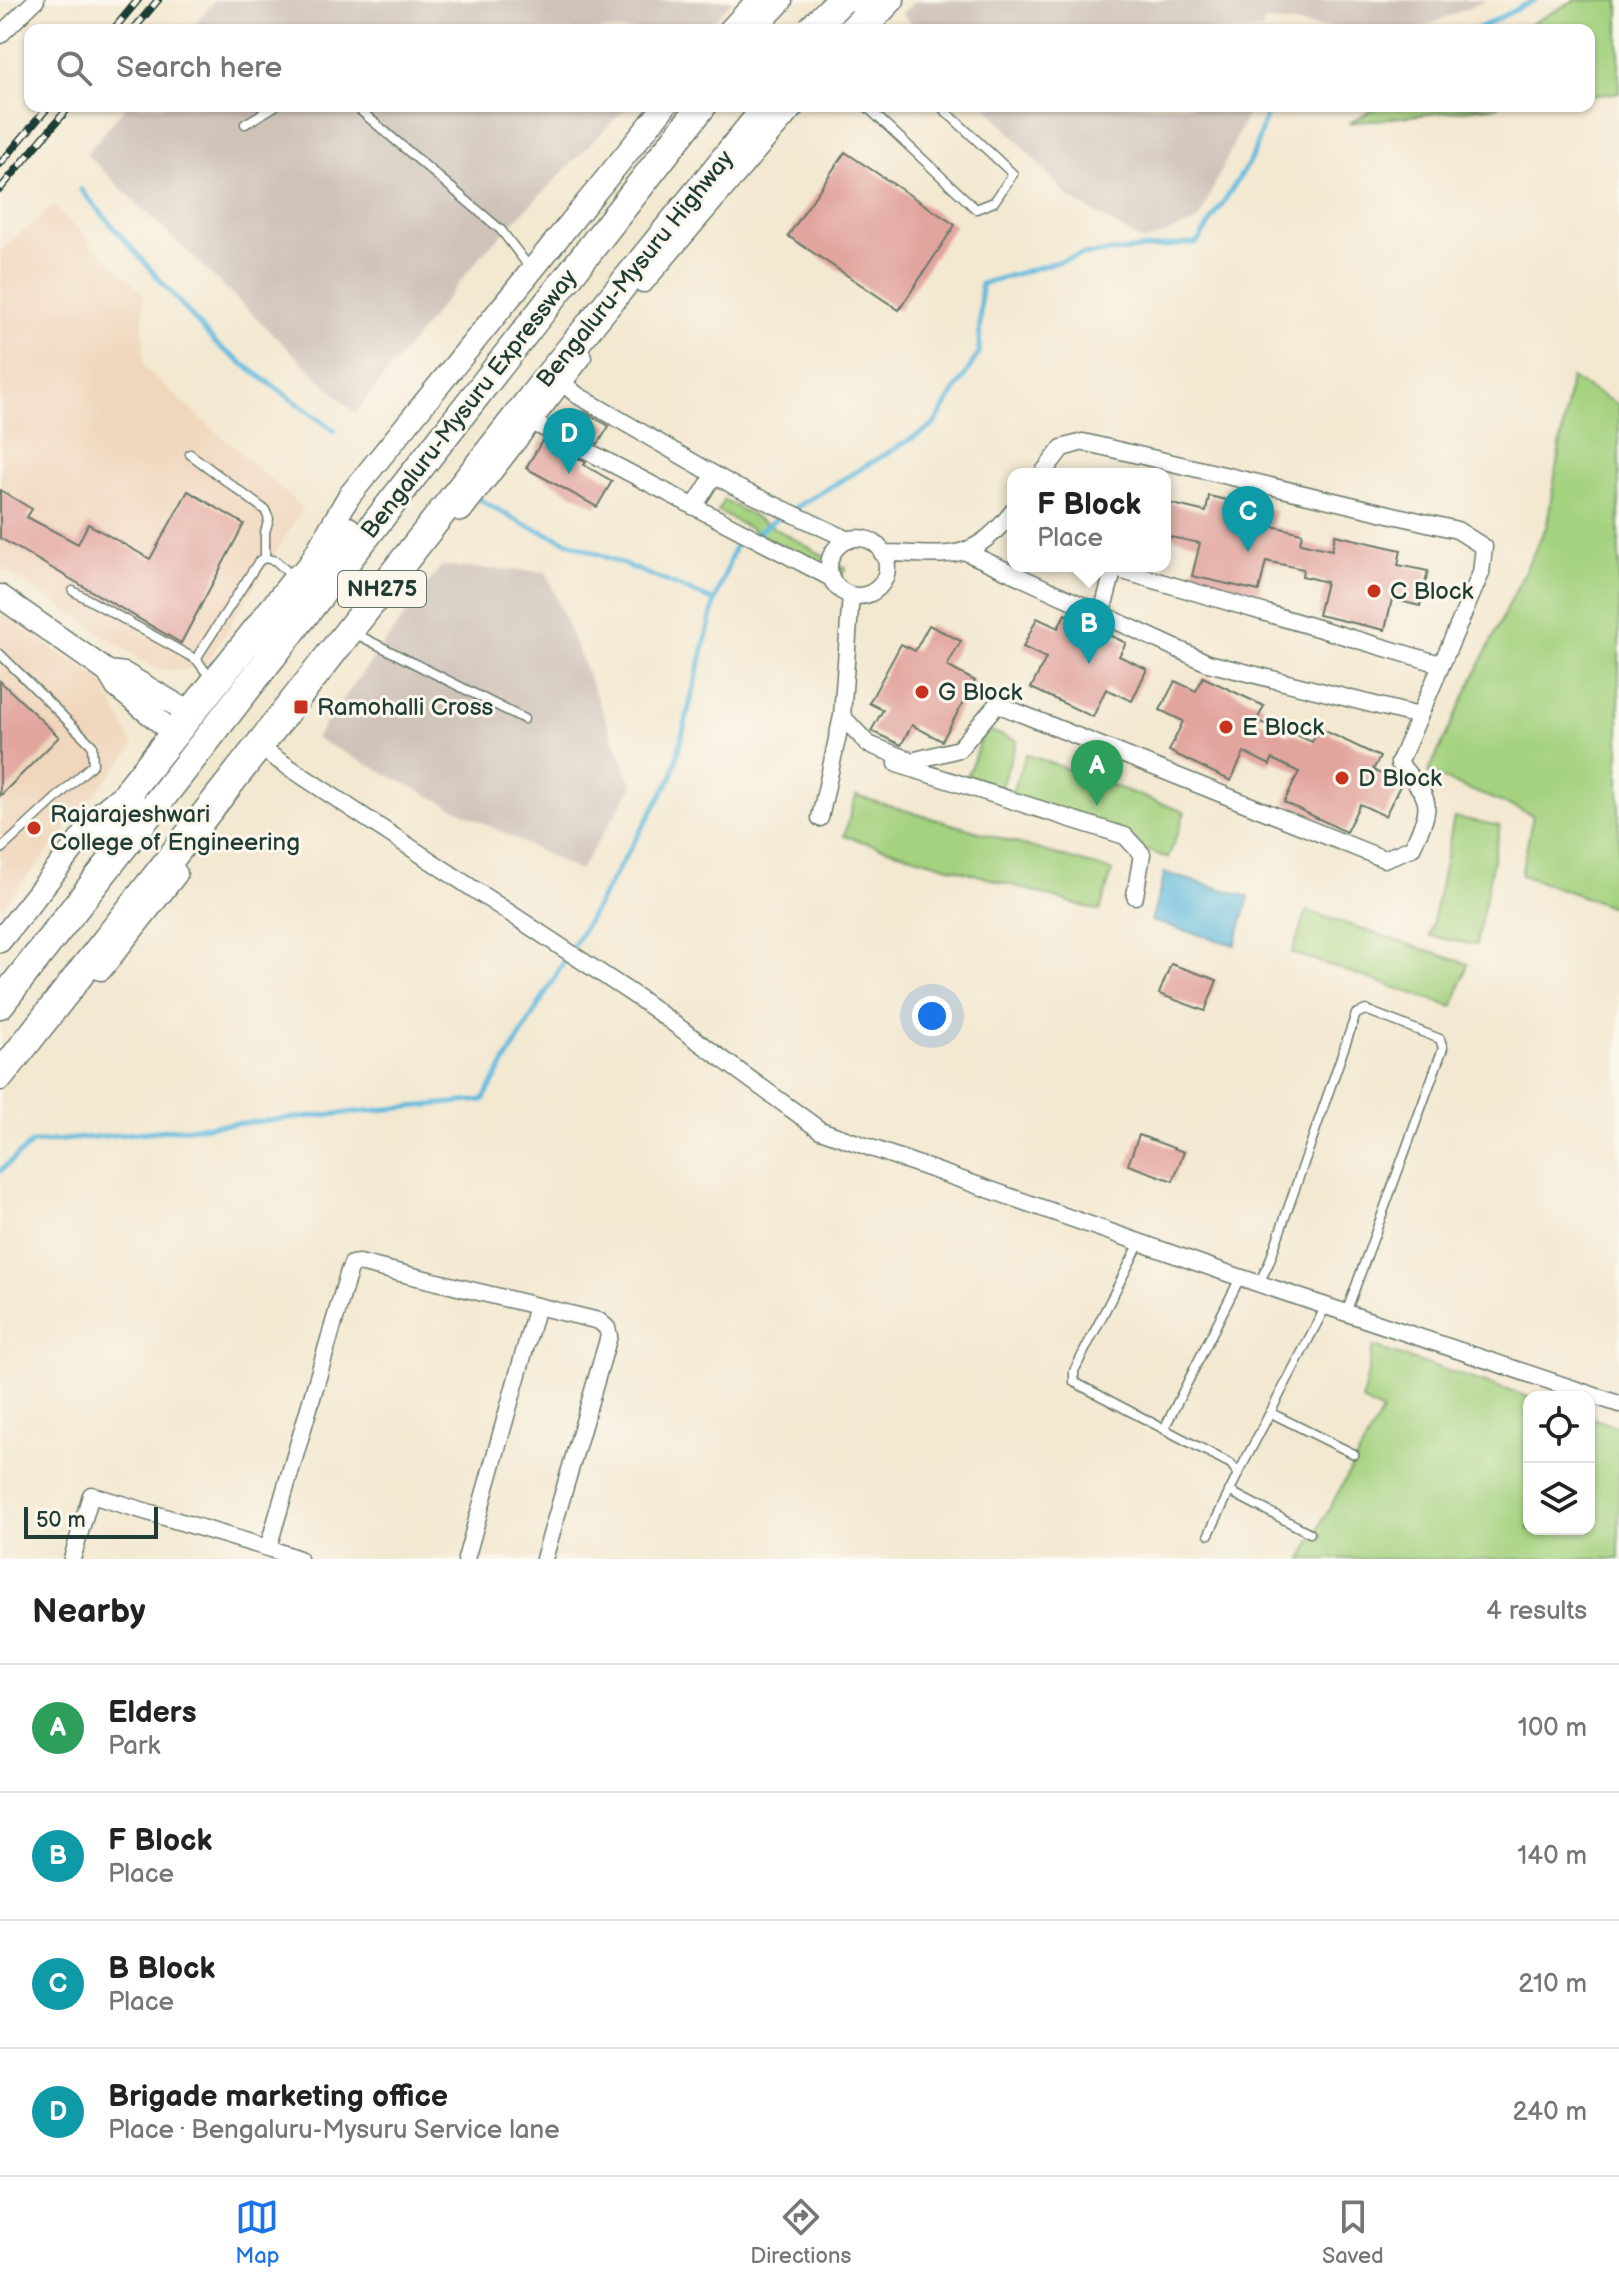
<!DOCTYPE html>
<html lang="en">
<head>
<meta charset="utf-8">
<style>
  body { margin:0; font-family:"Balsamiq Sans",sans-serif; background:#f2f2f2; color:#222 }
  .controls { position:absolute; right:24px; bottom:24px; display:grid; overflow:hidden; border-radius:16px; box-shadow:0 2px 6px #0004 }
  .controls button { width:72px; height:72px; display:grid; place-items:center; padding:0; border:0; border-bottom:2px solid #e0e0e0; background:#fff; color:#222; font:40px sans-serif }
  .scale { position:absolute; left:24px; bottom:20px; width:134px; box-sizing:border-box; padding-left:8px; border:4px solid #1f3d34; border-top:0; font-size:22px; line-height:28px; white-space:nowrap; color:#1f3d34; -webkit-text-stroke:6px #fbf7ec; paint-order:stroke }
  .you { position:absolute; left:932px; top:1016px; width:28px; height:28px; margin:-20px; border:6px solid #fff; border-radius:50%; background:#1a73e8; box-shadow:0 0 0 12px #1a73e833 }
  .badge { display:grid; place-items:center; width:52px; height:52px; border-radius:50%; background:#1a73e8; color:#fff; font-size:26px; font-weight:700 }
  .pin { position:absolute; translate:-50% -66px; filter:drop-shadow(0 2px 4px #0008) }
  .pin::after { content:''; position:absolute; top:42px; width:28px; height:24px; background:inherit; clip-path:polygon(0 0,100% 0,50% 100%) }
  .popup { position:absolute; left:1007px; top:468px; width:164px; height:104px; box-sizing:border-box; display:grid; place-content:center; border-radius:16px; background:#fff; filter:drop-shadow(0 2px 6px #0005); font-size:26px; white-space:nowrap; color:#767676 }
  .popup b { font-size:30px; color:#222 }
  .popup::after { content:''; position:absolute; left:50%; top:100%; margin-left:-16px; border:16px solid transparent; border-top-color:#fff }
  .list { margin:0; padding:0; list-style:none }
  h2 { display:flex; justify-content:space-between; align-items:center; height:104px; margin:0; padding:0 32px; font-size:34px }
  h2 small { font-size:26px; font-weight:400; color:#767676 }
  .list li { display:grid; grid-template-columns:52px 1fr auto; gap:24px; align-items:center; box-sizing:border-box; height:128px; padding:0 32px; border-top:2px solid #e0e0e0 }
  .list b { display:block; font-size:30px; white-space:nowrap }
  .list p { margin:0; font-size:26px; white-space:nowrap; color:#767676 }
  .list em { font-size:26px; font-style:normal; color:#767676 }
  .icon { flex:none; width:44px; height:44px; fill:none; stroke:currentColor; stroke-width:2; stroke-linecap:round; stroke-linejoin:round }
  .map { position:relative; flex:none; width:1619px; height:1559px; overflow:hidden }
  .search { position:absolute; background:#fff; box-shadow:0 2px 6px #0004; left:24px; right:24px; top:24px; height:88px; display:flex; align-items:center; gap:20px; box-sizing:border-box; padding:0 28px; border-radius:16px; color:#767676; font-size:30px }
  .sheet { height:616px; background:#fff }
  nav { display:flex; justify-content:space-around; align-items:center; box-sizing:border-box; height:112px; border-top:2px solid #e0e0e0; background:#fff; font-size:22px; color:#767676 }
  nav a { display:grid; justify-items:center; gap:4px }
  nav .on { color:#1a73e8 }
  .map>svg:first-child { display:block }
  .built { fill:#f0d6bc }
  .industrial { fill:#cec2b9 }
  .green { fill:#a4d27f; stroke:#62885a; stroke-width:2 }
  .water { fill:#60badd; stroke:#407c88; stroke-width:2 }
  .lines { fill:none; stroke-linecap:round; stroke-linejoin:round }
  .stream { stroke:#60badd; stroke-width:5 }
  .building { fill:#e2a59e }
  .lane-casing { stroke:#69796b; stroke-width:11 }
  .street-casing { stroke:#69796b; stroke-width:19 }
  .secondary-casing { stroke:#69796b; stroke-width:25 }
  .highway-casing { stroke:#69796b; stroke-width:31 }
  .lane { stroke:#fff; stroke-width:8 }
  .street { stroke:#fff; stroke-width:16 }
  .secondary { stroke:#fff; stroke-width:22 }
  .highway { stroke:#fff; stroke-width:28 }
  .rail-casing { stroke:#1f3d34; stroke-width:8 }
  .rail { stroke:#fbf7ec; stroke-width:5; stroke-dasharray:15; stroke-linecap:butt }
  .highway-bridge-casing { stroke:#69796b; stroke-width:31; stroke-linecap:butt }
  .highway-bridge { stroke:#fff; stroke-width:28 }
  .poi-dot { fill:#c8321e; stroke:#fbf7ec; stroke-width:3 }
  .labels { text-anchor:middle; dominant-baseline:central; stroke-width:6; stroke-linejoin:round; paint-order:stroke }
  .shield { fill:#fbf7ec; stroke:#61756b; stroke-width:2 }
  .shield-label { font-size:22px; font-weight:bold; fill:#1f3d34 }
  .street-label { font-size:24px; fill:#1f3d34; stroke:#fbf7ec }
  .poi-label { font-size:24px; fill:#1f3d34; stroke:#fbf7ec; text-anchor:start }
</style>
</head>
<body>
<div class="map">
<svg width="1619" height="1559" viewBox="0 0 1619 1559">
  <rect width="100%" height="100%" fill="#fbf7ec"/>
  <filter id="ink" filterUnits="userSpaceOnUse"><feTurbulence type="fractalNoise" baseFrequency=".0125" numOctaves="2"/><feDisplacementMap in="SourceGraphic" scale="16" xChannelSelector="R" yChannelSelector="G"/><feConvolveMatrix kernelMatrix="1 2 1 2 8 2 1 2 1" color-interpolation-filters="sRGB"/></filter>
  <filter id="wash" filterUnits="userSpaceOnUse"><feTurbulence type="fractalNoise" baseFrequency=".006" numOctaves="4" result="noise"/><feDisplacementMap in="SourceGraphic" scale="32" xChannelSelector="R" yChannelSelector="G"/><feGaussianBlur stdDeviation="1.8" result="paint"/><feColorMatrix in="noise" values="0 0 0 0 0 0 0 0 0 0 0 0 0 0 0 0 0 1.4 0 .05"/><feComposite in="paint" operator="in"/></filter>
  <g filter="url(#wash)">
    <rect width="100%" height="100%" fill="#f3e8d0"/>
    <path class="built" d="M 53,206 L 143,293 L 144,368 L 303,508 L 206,665 L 186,670 L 157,670 L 0,567 L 0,251 Z
      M 0,612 L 103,682 L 134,747 L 0,910 Z"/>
    <path class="industrial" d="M 215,0 L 733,0 L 704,30 L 190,30 Z
      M 917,0 L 1487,0 L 1416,30 L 1346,30 L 1264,21 L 1263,30 L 917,30 L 902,13 Z
      M 126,106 L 628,106 L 483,253 L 355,413 L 86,154 Z
      M 986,106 L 1251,106 L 1198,221 L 1144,242 L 1068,197 Z
      M 441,566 L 546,572 L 633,787 L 579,871 L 315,738 Z"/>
    <path class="green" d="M 1575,0 L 1619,0 L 1619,92 L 1589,96 L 1589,30 L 1520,30 Z
      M 1380,106 L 1499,106 L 1349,123 Z
      M 1571,378 L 1619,405 L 1619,909 L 1521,875 L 1533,815 L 1428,773 L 1547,525 Z
      M 724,500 L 846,568 L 840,579 L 718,511 Z
      M 985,729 L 1017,741 L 1000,789 L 967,777 Z
      M 1026,754 L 1185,812 L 1168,858 L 1009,800 Z
      M 856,796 L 1112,871 L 1100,911 L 844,836 Z
      M 1454,817 L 1500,826 L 1476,945 L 1430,936 Z
      M 1307,911 L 1468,964 L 1453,1007 L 1292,953 Z
      M 1373,1347 L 1529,1397 L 1529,1529 L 1589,1529 L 1589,1417 L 1619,1427 L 1619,1559 L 1302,1559 L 1382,1412 L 1362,1401 Z"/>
    <path class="water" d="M 1165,873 L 1249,897 L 1235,945 L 1151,921 Z"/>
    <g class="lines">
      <path class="stream" d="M 1475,30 L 1535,0
        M 81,190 L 216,344 L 335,431
        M 479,499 L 521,523 L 715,601
        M 793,509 L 933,426 L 979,353 L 981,284 L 1081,255 L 1197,243 L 1252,158 L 1269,106
        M 756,533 L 784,514
        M 0,1171 L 32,1143 L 483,1100 L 672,777 L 715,601 L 735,546 L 747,538"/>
    </g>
    <g id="blocks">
      <path class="building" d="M 845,152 L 955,225 L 899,310 L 788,236 Z
        M 584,412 L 609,426 L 598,444 L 571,430 Z
        M 542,441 L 586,462 L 584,465 L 612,481 L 597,507 L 526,468 Z
        M 0,490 L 32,509 L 27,517 L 78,544 L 88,524 L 150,559 L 188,491 L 244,524 L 181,643 L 0,538 Z
        M 1209,496 L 1275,511 L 1272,526 L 1302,533 L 1300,543 L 1332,550 L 1335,535 L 1401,550 L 1398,565 L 1428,571 L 1420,606 L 1392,599 L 1385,630 L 1318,615 L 1326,582 L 1302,576 L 1303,569 L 1266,561 L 1259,591 L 1192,576 L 1200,543 L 1165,536 L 1165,502 L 1206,512 Z
        M 1065,614 L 1126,643 L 1119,656 L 1147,669 L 1132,701 L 1106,689 L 1093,717 L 1031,688 L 1046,658 L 1023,647 L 1037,618 L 1058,628 Z
        M 929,625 L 961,641 L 947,666 L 975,681 L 942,741 L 912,725 L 901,745 L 871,731 L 883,710 L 869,703 L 901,644 L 915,651 Z
        M 1203,677 L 1264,706 L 1257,720 L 1289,735 L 1290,732 L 1312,742 L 1319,728 L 1380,757 L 1373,770 L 1401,784 L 1385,816 L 1360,804 L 1346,832 L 1284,802 L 1299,772 L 1272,759 L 1270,765 L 1244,752 L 1231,781 L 1169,751 L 1183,721 L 1160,710 L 1175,681 L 1196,691 Z
        M 0,681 L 59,737 L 0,796 Z
        M 1171,964 L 1217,980 L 1205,1011 L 1159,994 Z
        M 1139,1135 L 1184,1152 L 1173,1181 L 1128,1165 Z"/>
    </g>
  </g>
  <g filter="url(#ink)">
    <use href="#blocks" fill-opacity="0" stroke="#69796b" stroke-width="2"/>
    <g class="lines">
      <g class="lane-casing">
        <path id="lane" d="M 355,106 L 501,230 L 530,268
          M 866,106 L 976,209 L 994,202 L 1013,174 L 940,106
          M 245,124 L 275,106
          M 190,454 L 265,510 L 269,519 L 265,532 L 265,558
          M 73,591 L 197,660
          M 360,636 L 524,719
          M 0,654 L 92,745 L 93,764 L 0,850
          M 211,679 L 197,660 L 199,654 L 259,561 L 265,558 L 276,561 L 293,577
          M 1140,1243 L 1074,1371 L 1074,1382 L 1231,1464 L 1238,1474 L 1209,1534
          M 1259,1283 L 1269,1263 L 1356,1014 L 1366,1010 L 1440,1039 L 1443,1048 L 1346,1313
          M 1271,1413 L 1354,1454
          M 1164,1429 L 1240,1278
          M 1238,1474 L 1326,1306
          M 1229,1491 L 1310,1533"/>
      </g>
      <g class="street-casing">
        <path id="street" d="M 0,35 L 36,0
          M 562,382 L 577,395 L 734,486 L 849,540
          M 532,422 L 831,578
          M 694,507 L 714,475
          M829 567a29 29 0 1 1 58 0a29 29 0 1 1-58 0Z
          M 882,553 C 946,553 970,567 1013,511
          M 968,553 L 1208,663 L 1419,716
          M 1106,566 L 1440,664
          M 1102,612 L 1114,568
          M 842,716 L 868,744 L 912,761 L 959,749 L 997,704 L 1384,859 L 1412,848 C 1434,802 1432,802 1399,763 L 1481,573 L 1484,547 L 1457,530 L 1083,442 L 1062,448 L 1042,474
          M 269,754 L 640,999 L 820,1130 L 1227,1273 L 1619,1404
          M 897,764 L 1125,836 L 1142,854 L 1135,896
          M 820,818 L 842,716 L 851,595
          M 268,1548 L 299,1559
          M 72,1559 L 91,1495 L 268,1548 L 349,1271 L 352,1264 L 359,1263 L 599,1321 L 607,1328 L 609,1336 L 544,1559
          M 466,1559 L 537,1306"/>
      </g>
      <g class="secondary-casing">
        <path id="secondary" d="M 730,30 L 758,0
          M 864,30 L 893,0
          M 643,281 L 793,106
          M 461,510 L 580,357
          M 309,565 L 349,496 L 665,106
          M 0,596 L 108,672 L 117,687 L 174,733
          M 108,672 L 124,674 L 190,713
          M 0,941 L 103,811 L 131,788
          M 101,969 L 176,874"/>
      </g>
      <g class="highway-casing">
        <path id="highway" d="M 749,30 L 778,0
          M 837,30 L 866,0
          M 105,841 L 126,815 L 131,788 L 296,581 L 335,548 L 348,531
          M 0,1004 L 702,106
          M 0,1076 L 552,372 L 768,106"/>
      </g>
      <use href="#lane" class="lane"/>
      <use href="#street" class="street"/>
      <use href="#secondary" class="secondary"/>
      <use href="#highway" class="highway"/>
      <g class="rail-casing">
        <path id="rail" d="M 113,30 L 138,0
          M 133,30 L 158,0
          M 0,164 L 49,106
          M 0,189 L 70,106"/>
      </g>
      <use href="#rail" class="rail"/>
      <g class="highway-bridge-casing">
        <path id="highway-bridge" d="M 811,30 L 841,0"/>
      </g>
      <use href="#highway-bridge" class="highway-bridge"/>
    </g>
  </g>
  <g class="poi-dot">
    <circle cx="1374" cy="591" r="8"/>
    <circle cx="922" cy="692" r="8"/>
    <rect x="293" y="699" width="16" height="16" rx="4"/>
    <circle cx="1226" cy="727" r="8"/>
    <circle cx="1342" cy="778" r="8"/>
    <circle cx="34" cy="828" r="8"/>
  </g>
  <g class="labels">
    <rect class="shield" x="338" y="571" width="88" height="36" rx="6"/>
    <g class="shield-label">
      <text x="382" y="589">NH275</text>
    </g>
    <g class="street-label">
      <text transform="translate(635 269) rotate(-51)">Bengaluru-Mysuru Highway</text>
      <text transform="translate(469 404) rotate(-52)">Bengaluru-Mysuru Expressway</text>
    </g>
    <g class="poi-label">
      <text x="1390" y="591">C Block</text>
      <text x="938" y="692">G Block</text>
      <text x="317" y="707">Ramohalli Cross</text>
      <text x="1242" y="727">E Block</text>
      <text x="1358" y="778">D Block</text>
      <text x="50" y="814">Rajarajeshwari<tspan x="50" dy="28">College of Engineering</tspan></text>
    </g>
  </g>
</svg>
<div class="controls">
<button><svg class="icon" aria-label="locate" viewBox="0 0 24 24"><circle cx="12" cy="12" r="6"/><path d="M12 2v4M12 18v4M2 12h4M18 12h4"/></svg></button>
<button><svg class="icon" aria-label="layers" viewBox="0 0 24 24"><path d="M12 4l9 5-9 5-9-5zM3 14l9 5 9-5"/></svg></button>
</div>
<div class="scale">50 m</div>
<div class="you"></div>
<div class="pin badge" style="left:1097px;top:806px;background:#2e9e5b">A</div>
<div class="pin badge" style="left:1089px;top:664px;background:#0f9aa8">B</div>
<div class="popup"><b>F Block</b>Place</div>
<div class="pin badge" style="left:1248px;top:552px;background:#0f9aa8">C</div>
<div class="pin badge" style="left:569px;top:474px;background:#0f9aa8">D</div>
<div class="search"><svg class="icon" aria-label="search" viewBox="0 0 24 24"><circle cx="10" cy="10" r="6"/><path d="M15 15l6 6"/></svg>Search here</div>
</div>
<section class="sheet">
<h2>Nearby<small>4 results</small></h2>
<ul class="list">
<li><span class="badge" style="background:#2e9e5b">A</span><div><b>Elders</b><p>Park</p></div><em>100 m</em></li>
<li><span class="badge" style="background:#0f9aa8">B</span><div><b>F Block</b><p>Place</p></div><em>140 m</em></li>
<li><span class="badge" style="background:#0f9aa8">C</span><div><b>B Block</b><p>Place</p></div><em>210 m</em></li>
<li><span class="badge" style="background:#0f9aa8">D</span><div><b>Brigade marketing office</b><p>Place · Bengaluru-Mysuru Service lane</p></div><em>240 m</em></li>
</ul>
</section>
<nav>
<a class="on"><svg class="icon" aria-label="map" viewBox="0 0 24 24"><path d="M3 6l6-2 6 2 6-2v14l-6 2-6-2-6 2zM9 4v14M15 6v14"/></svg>Map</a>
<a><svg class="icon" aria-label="directions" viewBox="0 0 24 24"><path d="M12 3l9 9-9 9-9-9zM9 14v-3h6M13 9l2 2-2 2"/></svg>Directions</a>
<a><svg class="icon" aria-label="saved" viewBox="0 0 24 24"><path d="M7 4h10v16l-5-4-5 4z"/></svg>Saved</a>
</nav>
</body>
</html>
